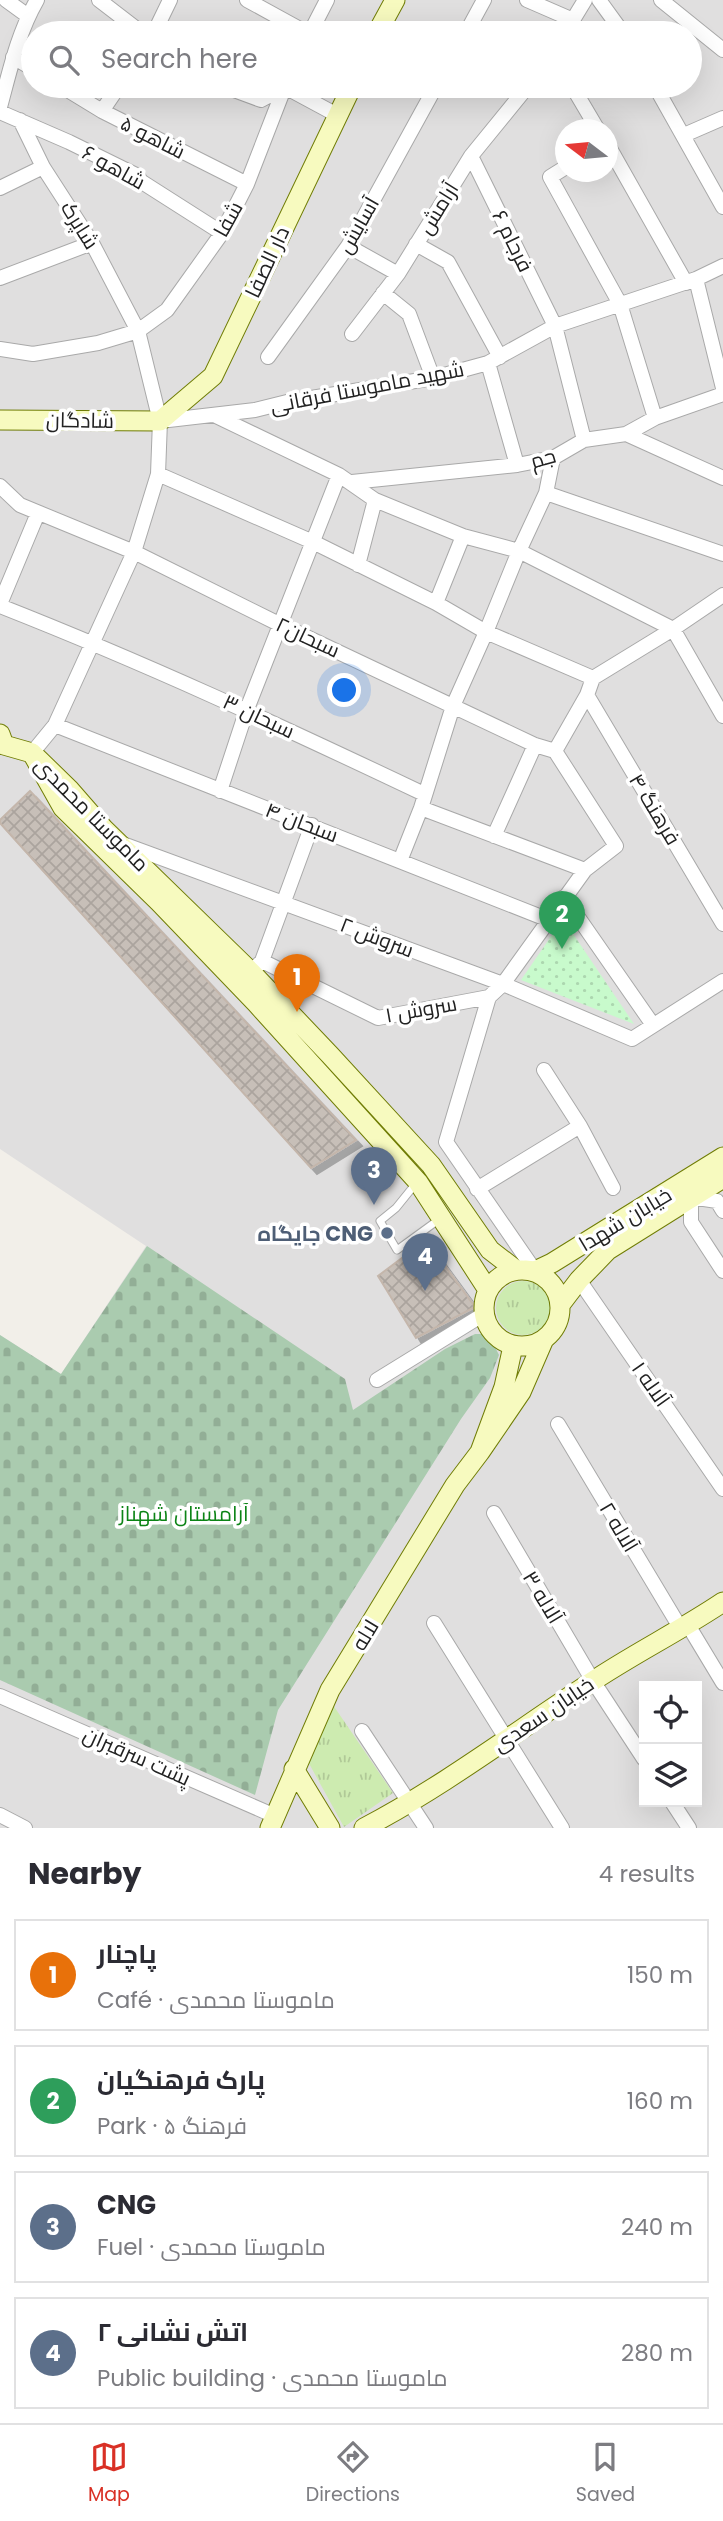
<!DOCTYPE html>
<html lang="en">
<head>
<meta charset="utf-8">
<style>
  body { margin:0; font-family:Poppins,Cairo,sans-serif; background:#f7f7f7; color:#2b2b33 }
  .controls { position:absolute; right:21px; bottom:21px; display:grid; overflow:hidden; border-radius:0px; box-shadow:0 7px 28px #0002 }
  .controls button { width:63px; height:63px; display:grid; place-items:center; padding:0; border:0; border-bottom:2px solid #e1e1e2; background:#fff; color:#2b2b33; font:35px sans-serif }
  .compass { position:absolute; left:555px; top:119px; width:63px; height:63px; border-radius:50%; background:#fff; box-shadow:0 7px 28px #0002; rotate:286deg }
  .you { position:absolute; left:345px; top:691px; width:24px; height:24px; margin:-18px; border:5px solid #fff; border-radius:50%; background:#1a73e8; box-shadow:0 0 0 10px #1a73e833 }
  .badge { display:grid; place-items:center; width:46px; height:46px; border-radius:50%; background:#d93025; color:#fff; font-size:23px; font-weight:700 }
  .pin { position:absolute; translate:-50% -58px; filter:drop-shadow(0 2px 4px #0008) }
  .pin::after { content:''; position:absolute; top:37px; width:24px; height:21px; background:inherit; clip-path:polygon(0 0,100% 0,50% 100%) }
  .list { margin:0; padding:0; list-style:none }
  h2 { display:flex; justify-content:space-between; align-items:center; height:91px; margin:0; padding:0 28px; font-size:30px }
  h2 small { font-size:23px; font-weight:400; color:#7c7c81 }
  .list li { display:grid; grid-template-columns:46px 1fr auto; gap:21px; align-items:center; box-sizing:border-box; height:112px; margin:0 14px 14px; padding:0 14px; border:2px solid #e1e1e2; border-radius:0px }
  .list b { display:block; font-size:26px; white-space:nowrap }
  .list p { margin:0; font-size:23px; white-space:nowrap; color:#7c7c81 }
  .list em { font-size:23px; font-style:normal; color:#7c7c81 }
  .icon { flex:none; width:38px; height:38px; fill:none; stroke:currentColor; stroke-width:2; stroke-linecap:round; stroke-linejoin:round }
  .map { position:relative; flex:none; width:723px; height:1828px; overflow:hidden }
  .search { position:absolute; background:#fff; box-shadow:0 7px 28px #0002; left:21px; right:21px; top:21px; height:77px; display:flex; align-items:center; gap:18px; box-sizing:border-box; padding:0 24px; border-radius:38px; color:#7c7c81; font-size:26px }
  .sheet { height:595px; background:#fff }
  nav { display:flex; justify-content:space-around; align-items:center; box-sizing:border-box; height:98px; border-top:2px solid #e1e1e2; background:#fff; font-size:19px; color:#7c7c81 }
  nav a { display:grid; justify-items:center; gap:4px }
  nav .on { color:#d93025 }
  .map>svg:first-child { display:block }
  .residential { fill:#e0dfdf; fill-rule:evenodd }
  .grass { fill:url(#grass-tufts) }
  .cemetery { fill:url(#cemetery-stones) }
  .park { fill:url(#park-dots) }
  .building { fill:url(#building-cross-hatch); stroke:#c4b6ab; stroke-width:2; filter:url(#shadow) }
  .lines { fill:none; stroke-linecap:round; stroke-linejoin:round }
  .lane-casing { stroke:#a9a9a9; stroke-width:9 }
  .street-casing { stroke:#a9a9a9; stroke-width:16 }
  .secondary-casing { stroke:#707d05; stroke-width:21 }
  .lane { stroke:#fff; stroke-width:7 }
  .street { stroke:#fff; stroke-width:14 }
  .secondary { stroke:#f7fabf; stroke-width:19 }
  .service-dot { fill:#5c6f8a; stroke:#fff; stroke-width:2.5 }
  .labels { text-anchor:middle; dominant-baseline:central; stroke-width:7; stroke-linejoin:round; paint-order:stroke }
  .street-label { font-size:21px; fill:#222; stroke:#fff }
  .service-label { font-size:21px; font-weight:bold; fill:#4e5e75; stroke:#fff; text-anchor:end }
  .park-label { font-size:21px; fill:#0c8416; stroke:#fff }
</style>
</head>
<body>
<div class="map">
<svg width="723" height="1828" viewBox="0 0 723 1828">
  <defs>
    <pattern id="grass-tufts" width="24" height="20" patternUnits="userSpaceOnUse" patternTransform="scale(1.75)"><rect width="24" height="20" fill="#cdebb0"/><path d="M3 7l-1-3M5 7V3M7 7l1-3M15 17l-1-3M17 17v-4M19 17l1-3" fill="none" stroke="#b0c997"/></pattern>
    <pattern id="cemetery-stones" width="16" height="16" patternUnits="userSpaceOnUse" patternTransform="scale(1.75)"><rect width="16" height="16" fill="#aacbaf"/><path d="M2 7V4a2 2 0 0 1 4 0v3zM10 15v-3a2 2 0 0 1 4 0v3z" fill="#92ae96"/></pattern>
    <pattern id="park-dots" width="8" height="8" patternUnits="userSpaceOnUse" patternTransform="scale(1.75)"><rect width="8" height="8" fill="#c8facc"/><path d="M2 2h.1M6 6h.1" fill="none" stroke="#acd6af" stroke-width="1.8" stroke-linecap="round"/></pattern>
    <pattern id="building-cross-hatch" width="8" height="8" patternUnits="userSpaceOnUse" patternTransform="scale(1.75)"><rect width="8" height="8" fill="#c7bfb8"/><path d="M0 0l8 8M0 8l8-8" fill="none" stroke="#aba49e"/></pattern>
    <filter id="shadow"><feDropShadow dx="6" dy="6" stdDeviation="0" flood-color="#0004"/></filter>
  </defs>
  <rect width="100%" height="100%" fill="#f2efe9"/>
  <path class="residential" d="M 0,0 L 723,0 L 723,1828 L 0,1828 L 0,1335 L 61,1374 L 146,1246 L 0,1149 ZM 33,33 L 690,33 L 690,86 L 33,86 ZM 566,130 L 608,130 L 608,172 L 566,172 ZM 644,1686 L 697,1686 L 697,1802 L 644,1802 Z"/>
  <path class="grass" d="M496 1308a27 27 0 1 1 54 0a27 27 0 1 1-54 0Z
    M 333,1705 L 393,1793 L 344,1827 L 306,1758 Z"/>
  <path class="cemetery" d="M 147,1246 L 345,1379 L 353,1410 L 445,1349 L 475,1334 L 484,1334 L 491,1339 L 499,1355 L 490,1378 L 461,1419 L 278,1710 L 255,1795 L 0,1680 L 0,1335 L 61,1374 Z"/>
  <path class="park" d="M 563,919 L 634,1024 L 521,980 Z"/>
  <path class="building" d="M 30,791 L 356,1140 L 311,1168 L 0,823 L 0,820 Z
    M 426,1240 L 475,1307 L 416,1338 L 378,1276 Z"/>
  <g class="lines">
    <g class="lane-casing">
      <path id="lane" d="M 417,1182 L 396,1208 L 380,1221 L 397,1250 L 441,1218"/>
    </g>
    <g class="street-casing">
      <path id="street" d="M 6,0 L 28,16
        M 99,0 L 142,33
        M 247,0 L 307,33
        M 527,0 L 573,20
        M 599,0 L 623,33
        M 661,0 L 723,50
        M 154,33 L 170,0
        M 310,33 L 327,0
        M 466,33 L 484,0
        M 565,33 L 585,0
        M 13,57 L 33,69
        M 61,86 L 102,111 L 247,184
        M 223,86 L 261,100 L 285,87 L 337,115
        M 572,86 L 598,130
        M 655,86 L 723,207
        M 0,107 C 10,70 18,33 37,0
        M 102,111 L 119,86
        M 0,112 L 69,142 L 136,175 L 142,182 L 222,233
        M 20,120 L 43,167 L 92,243 L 138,331 L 160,421 L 158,474 L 134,552 L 55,725 L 32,753
        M 684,135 L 723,118
        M 608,145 L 686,283
        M 471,156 L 555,326 L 584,440
        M 566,167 L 550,177 L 620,304 L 655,418
        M 0,188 L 43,167
        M 416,244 L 448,262 L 500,357
        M 348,246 L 398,274
        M 0,278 L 92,243
        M 696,279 L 723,388
        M 383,293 L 409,314 L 433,378
        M 352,334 L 398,274 L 471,156 L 528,86
        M 0,349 L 33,354 L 98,343 L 138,331 L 167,310 L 222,233 L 247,184 L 285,86
        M 268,357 L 348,246 L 436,86
        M 488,363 L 517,465
        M 214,415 L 339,475 L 375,500 L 463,536 L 519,551 L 673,629 L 723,716
        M 160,421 L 255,410 L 287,402 L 433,378 L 488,363 L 555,326 L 696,279 L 723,266
        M 626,434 L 723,478
        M 158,474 L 313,542 L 436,603 L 486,632 L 593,678
        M 352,482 L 517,465 L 553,458 L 584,440 L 626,434 L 655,418 L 723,394
        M 0,486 L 20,505 L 134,552 L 281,625 L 535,745 L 555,751 L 616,846 L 585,870 L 503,984 L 489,997 L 378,1018 L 262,961
        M 546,493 L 723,554
        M 358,565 L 375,500
        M 436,603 L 463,536
        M 0,604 L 38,513
        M 0,606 C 145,663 283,727 424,794
        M 587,695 L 723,924
        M 55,725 L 549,920
        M 555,751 L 587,695 L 593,678 L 673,629 L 723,595
        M 220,791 L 247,709 L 339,475
        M 421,808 L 585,870
        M 494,836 L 535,745
        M 123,844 L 503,984 L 632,1039 L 723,981
        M 400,861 L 421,808 L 453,706 L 486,632 L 519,551 L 546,493 L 553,458
        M 564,897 L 653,1025
        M 256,967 L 262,961 L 312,825
        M 489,997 L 446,1142 L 535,1271
        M 544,1070 L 580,1126 L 613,1188
        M 477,1189 L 580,1126
        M 691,1197 L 691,1222 L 723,1271
        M 691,1197 L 717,1201 L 723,1211
        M 579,1280 L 723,1489
        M 377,1380 L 484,1314
        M 558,1424 L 681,1629
        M 494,1513 L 593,1681 L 644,1759
        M 434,1623 L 562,1828
        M 688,1625 L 723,1683
        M 0,1696 L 275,1816
        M 362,1731 L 426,1828
        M 672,1802 L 689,1828
        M 0,1815 L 25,1828"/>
    </g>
    <g class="secondary-casing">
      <path id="secondary" d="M 377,33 L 395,0
        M 0,420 L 160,421 L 213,376 L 352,86
        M 0,734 L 4,745 L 32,753
        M 525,1270 L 535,1271 L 552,1263 L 723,1157
        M484 1308a38 38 0 1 1 76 0a38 38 0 1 1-76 0Z
        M 488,1290 L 418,1182 L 256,1003 L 159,902 L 63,808 L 32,753 L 69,789 L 103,828 L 251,972 L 330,1055 L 431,1165 L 490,1250 L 516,1270
        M 560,1305 L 579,1280 L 608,1250 L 723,1178
        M 513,1346 L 504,1387 L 480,1452 L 521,1392 L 544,1339
        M 294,1769 L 330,1828
        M 270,1828 L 330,1690 L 455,1485 L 480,1452
        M 364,1828 C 444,1786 515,1732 590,1683 C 633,1654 680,1631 723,1602"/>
    </g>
    <use href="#lane" class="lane"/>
    <use href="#street" class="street"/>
    <use href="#secondary" class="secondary"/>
  </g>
  <circle class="service-dot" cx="387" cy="1233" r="7"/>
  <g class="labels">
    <g class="street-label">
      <text transform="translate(153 137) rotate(27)">شاهو ۵</text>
      <text transform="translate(114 167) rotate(29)">شاهو ۶</text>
      <text transform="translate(438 208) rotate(-58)">آرامش</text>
      <text transform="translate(228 219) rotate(-61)">شفا</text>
      <text transform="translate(80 225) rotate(58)">شاپرک</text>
      <text transform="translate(358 225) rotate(-60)">آسایش</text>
      <text transform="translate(513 241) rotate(64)">فرجام ۶</text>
      <text transform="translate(267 262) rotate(-65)">دار الصفا</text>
      <text transform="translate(367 387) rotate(-11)">شهید ماموستا فرقانی</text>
      <text transform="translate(80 420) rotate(1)">شادگان</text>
      <text transform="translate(543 458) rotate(-16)">جم</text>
      <text transform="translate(308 637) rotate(25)">سبحان۲</text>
      <text transform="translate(259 716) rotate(25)">سبحان ۳</text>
      <text transform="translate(655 809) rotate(59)">فرهنگ ۴</text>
      <text transform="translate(92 814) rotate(45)">ماموستا محمدی</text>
      <text transform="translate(302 822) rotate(21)">سبحان ۴</text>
      <text transform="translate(377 937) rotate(21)">سروش ۲</text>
      <text transform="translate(421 1009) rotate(-10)">سروش ۱</text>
      <text transform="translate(625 1219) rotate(-31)">خیابان شهدا</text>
      <text transform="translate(651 1384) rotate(55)">آلاله ۱</text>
      <text transform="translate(619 1527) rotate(59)">آلاله ۲</text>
      <text transform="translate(543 1597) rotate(59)">آلاله ۳</text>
      <text transform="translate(365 1635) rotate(-59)">لاله</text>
      <text transform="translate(543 1714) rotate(-34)">خیابان سعدی</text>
      <text transform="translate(137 1756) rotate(24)">پشت سرقبران</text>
    </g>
    <g class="service-label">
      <text x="373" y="1233">جایگاه CNG</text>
    </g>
    <g class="park-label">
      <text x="184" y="1513">آرامستان شهناز</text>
    </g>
  </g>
</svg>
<div class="controls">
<button><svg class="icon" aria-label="locate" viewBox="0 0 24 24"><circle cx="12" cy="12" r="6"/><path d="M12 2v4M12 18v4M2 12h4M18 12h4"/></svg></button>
<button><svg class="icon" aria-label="layers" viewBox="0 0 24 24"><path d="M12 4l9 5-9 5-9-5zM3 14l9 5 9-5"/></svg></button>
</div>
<svg class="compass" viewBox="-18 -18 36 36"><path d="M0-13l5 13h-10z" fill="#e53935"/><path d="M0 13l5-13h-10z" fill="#7c7c81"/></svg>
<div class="you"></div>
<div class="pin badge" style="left:297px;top:1012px;background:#e8710a">1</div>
<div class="pin badge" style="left:562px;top:949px;background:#2e9e5b">2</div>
<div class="pin badge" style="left:374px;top:1205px;background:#5c6f8a">3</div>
<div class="pin badge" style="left:425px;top:1291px;background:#5c6f8a">4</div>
<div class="search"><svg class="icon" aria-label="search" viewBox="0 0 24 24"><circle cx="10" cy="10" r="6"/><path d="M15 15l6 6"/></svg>Search here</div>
</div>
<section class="sheet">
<h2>Nearby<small>4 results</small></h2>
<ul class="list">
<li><span class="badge" style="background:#e8710a">1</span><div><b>پاچنار</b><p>Café · ماموستا محمدی</p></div><em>150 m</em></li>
<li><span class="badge" style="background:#2e9e5b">2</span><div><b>پارک فرهنگیان</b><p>Park · فرهنگ ۵</p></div><em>160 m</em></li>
<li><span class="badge" style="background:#5c6f8a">3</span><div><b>CNG</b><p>Fuel · ماموستا محمدی</p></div><em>240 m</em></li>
<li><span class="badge" style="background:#5c6f8a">4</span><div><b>اتش نشانی ۲</b><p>Public building · ماموستا محمدی</p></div><em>280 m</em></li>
</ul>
</section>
<nav>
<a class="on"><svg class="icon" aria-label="map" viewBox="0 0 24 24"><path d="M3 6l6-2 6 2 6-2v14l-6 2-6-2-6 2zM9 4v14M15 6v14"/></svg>Map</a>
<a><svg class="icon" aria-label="directions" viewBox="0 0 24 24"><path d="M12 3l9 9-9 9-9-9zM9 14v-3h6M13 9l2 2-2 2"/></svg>Directions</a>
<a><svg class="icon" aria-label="saved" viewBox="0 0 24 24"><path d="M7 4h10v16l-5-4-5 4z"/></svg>Saved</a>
</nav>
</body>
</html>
